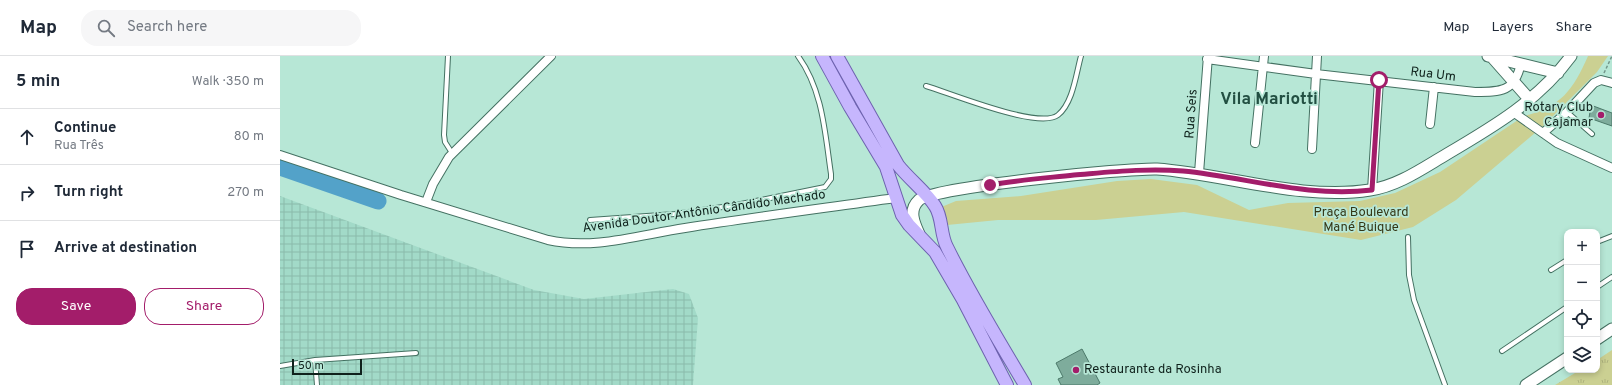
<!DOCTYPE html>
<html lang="en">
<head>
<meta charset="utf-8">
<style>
  body { margin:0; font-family:Overpass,sans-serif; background:#f6f6f7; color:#1f2937 }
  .controls { position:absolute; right:12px; bottom:12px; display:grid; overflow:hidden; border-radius:8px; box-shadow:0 2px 6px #0003 }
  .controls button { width:36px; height:36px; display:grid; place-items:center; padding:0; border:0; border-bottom:1px solid #e0e1e3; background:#fff; color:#1f2937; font:20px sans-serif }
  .scale { position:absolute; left:12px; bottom:10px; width:70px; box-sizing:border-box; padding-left:4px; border:2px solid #0f221c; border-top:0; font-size:11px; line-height:14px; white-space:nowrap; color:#0f221c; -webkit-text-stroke:3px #b7e7d6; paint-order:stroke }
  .stop { position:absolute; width:12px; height:12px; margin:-9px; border:3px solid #a31d6a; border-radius:50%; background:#fff }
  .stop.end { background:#a31d6a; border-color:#fff; box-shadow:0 1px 4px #0008 }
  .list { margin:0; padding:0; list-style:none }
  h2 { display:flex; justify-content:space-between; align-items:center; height:52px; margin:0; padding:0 16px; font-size:17px }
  h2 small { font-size:13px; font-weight:400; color:#747a83 }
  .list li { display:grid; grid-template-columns:26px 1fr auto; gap:12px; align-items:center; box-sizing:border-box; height:56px; padding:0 16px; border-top:1px solid #e0e1e3 }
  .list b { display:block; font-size:15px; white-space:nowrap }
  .list p { margin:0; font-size:13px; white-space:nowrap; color:#747a83 }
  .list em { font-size:13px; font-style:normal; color:#747a83 }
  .actions { display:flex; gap:8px; padding:12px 16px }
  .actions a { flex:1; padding:9px 0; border:1px solid #a31d6a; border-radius:16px; text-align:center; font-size:14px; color:#a31d6a }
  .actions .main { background:#a31d6a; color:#fff }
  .icon { flex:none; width:22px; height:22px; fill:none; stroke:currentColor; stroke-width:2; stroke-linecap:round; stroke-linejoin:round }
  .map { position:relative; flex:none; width:1332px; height:329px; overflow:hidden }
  header { display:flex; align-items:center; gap:24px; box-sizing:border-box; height:56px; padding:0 20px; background:#fff; border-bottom:1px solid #e0e1e3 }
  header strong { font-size:19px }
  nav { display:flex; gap:22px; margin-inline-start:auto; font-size:14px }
  .search { width:280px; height:36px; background:#f6f6f7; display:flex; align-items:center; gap:10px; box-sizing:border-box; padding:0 14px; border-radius:16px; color:#747a83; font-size:15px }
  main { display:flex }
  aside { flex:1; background:#fff }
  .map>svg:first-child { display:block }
  .industrial { fill:url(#industrial-grid) }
  .grass { fill:url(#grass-tufts) }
  .green { fill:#cbd092 }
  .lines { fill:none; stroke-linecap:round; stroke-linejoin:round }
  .river { stroke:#53a2c9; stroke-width:17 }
  .building { fill:#7eac9c; stroke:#4c796a }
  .lane-casing { stroke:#447162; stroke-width:6 }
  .street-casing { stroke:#447162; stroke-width:10 }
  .secondary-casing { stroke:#447162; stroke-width:13 }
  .primary-casing { stroke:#6d62ae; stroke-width:14 }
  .path { stroke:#729689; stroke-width:1.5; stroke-dasharray:3 2; stroke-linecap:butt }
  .lane { stroke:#fff; stroke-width:4 }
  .street { stroke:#fff; stroke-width:8 }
  .secondary { stroke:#fff; stroke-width:11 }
  .primary { stroke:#c6b6fd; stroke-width:12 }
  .route { stroke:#a31d6a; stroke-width:5 }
  .poi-dot { fill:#a31d6a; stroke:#b7e7d6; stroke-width:1.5 }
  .labels { text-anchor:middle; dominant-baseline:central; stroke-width:3.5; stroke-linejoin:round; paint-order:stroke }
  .street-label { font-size:13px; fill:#0f221c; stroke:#b7e7d6 }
  .poi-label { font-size:13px; fill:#0f221c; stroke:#b7e7d6; text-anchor:end }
  .park-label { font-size:13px; fill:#343615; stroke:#b7e7d6 }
  .district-label { font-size:17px; font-weight:bold; fill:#224f42; stroke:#b7e7d6 }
</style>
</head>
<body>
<header>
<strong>Map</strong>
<div class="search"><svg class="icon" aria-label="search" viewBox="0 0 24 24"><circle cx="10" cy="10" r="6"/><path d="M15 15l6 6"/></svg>Search here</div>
<nav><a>Map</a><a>Layers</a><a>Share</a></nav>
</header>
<main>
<aside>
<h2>5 min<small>Walk · 350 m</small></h2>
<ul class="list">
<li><svg class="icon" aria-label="ahead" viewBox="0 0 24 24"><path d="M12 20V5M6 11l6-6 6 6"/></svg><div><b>Continue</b><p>Rua Três</p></div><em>80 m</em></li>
<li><svg class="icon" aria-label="right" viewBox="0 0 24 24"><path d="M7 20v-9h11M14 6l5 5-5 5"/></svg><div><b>Turn right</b></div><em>270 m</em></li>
<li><svg class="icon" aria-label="arrive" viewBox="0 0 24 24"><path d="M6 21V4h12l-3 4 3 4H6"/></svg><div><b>Arrive at destination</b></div></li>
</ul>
<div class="actions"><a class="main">Save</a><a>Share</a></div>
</aside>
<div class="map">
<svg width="1332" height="329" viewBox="0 0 1332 329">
  <defs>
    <pattern id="industrial-grid" width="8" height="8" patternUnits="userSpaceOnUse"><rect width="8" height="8" fill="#a2dac8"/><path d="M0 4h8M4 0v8" fill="none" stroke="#8abbab"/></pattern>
    <pattern id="grass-tufts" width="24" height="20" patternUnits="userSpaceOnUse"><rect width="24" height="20" fill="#cbd092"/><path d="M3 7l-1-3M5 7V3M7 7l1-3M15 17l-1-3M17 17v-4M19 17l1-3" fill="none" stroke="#adb27d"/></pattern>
  </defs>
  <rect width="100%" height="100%" fill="#b7e7d6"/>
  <path class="industrial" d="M 0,140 L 254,234 L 304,243 L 393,233 L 409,238 L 418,262 L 413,329 L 0,329 Z"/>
  <path class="grass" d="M 1332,294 L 1332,329 L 1275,329 L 1300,314 L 1317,314 L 1317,304 Z"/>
  <path class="green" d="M 1308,0 L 1328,0 L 1317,16 L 1262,71 L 1176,144 L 1133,171 L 1081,184 L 904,156 L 816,164 L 718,164 L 667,169 L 659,152 L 676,145 L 741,140 L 837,125 L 871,123 L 917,129 L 969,154 L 1008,147 L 1080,145 L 1115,137 L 1160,116 L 1244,60 C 1281,51 1293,34 1308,0 Z"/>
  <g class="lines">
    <path class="river" d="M 0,111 L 98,145"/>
  </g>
  <path class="building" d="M 1308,48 L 1332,57 L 1332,70 L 1309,62 L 1310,56 L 1306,55 Z
    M 802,293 L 820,327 L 817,329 L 781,329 L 778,323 L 783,321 L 776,307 Z"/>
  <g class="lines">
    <g class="lane-casing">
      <path id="lane" d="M 168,0 L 164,79 L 165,86 L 172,97
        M 646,30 C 670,37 759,74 778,59 C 793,47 796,18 801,0
        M 1287,56 L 1312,78
        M 310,164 L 395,158 L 456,149 L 545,131 L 551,123 L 551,118 C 545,78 543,34 518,0
        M 1128,181 L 1129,219 L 1134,244 L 1165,329
        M 1317,186 L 1332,180
        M 1271,214 L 1287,204
        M 1317,231 L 1332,221
        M 1222,295 L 1287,251
        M 0,310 L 35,304
        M 37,329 L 35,304 L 136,297"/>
    </g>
    <g class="street-casing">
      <path id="street" d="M 927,3 L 1036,18 L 1195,36 C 1221,36 1235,36 1241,7
        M 1233,56 L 1277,87 L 1332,112
        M 1150,68 L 1154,31
        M 1263,77 L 1287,56 L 1314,27 L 1321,24 L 1332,27
        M 975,87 L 984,0
        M 1032,93 L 1037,0
        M 0,99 L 121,139 L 268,184 C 314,194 359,179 405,172 C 475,161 545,152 615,142
        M 919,117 L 928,0
        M 1092,134 L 1099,24
        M 146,146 L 153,128 L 169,101 L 271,0"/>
    </g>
    <g class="secondary-casing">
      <path id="secondary" d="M 1208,0 L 1278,17
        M 1212,1 L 1250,44
        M 639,178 C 634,167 628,154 639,144 C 652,131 849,112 877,113 C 946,118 1022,145 1090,134 C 1118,130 1143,112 1167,98 C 1213,71 1259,44 1291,0
        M 1317,283 L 1332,273
        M 1246,329 L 1287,302"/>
    </g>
    <g class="primary-casing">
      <path id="primary" d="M 542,0 L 570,51 L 606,111 L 622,159 L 629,169 L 655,196 L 683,244 L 727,329
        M 557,0 L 618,109 C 629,123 647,137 655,150 C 663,162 660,178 667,191 C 690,238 718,283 745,329"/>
    </g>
    <path class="path" d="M 1324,17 L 1332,0"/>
    <use href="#lane" class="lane"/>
    <use href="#street" class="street"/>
    <use href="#secondary" class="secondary"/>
    <use href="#primary" class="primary"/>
  </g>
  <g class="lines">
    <path class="route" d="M 710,129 C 738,124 766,122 794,119 C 831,116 866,112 903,115 C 966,121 1027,142 1092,134 L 1099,24"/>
  </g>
  <g class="poi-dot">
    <circle cx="1321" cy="59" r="4"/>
    <circle cx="796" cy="314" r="4"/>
  </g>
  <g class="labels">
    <g class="street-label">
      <text transform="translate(1153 19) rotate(7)">Rua Um</text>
      <text transform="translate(912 58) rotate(-86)">Rua Seis</text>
      <text transform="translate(424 156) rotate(-8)">Avenida Doutor Antônio Cândido Machado</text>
    </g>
    <g class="poi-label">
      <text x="1313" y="52">Rotary Club<tspan x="1313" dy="15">Cajamar</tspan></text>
      <text x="804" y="314" text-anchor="start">Restaurante da Rosinha</text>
    </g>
    <g class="park-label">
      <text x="1081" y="157">Praça Boulevard<tspan x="1081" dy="15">Mané Buique</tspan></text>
    </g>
    <g class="district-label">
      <text x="989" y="44">Vila Mariotti</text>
    </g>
  </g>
</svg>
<div class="controls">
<button>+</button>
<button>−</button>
<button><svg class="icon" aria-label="locate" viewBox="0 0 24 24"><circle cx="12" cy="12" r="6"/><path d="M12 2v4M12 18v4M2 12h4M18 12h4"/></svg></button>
<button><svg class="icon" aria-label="layers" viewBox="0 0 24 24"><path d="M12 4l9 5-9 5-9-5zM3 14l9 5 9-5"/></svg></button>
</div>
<div class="scale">50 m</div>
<div class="stop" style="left:1099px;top:24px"></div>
<div class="stop end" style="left:710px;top:129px"></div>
</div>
</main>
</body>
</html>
